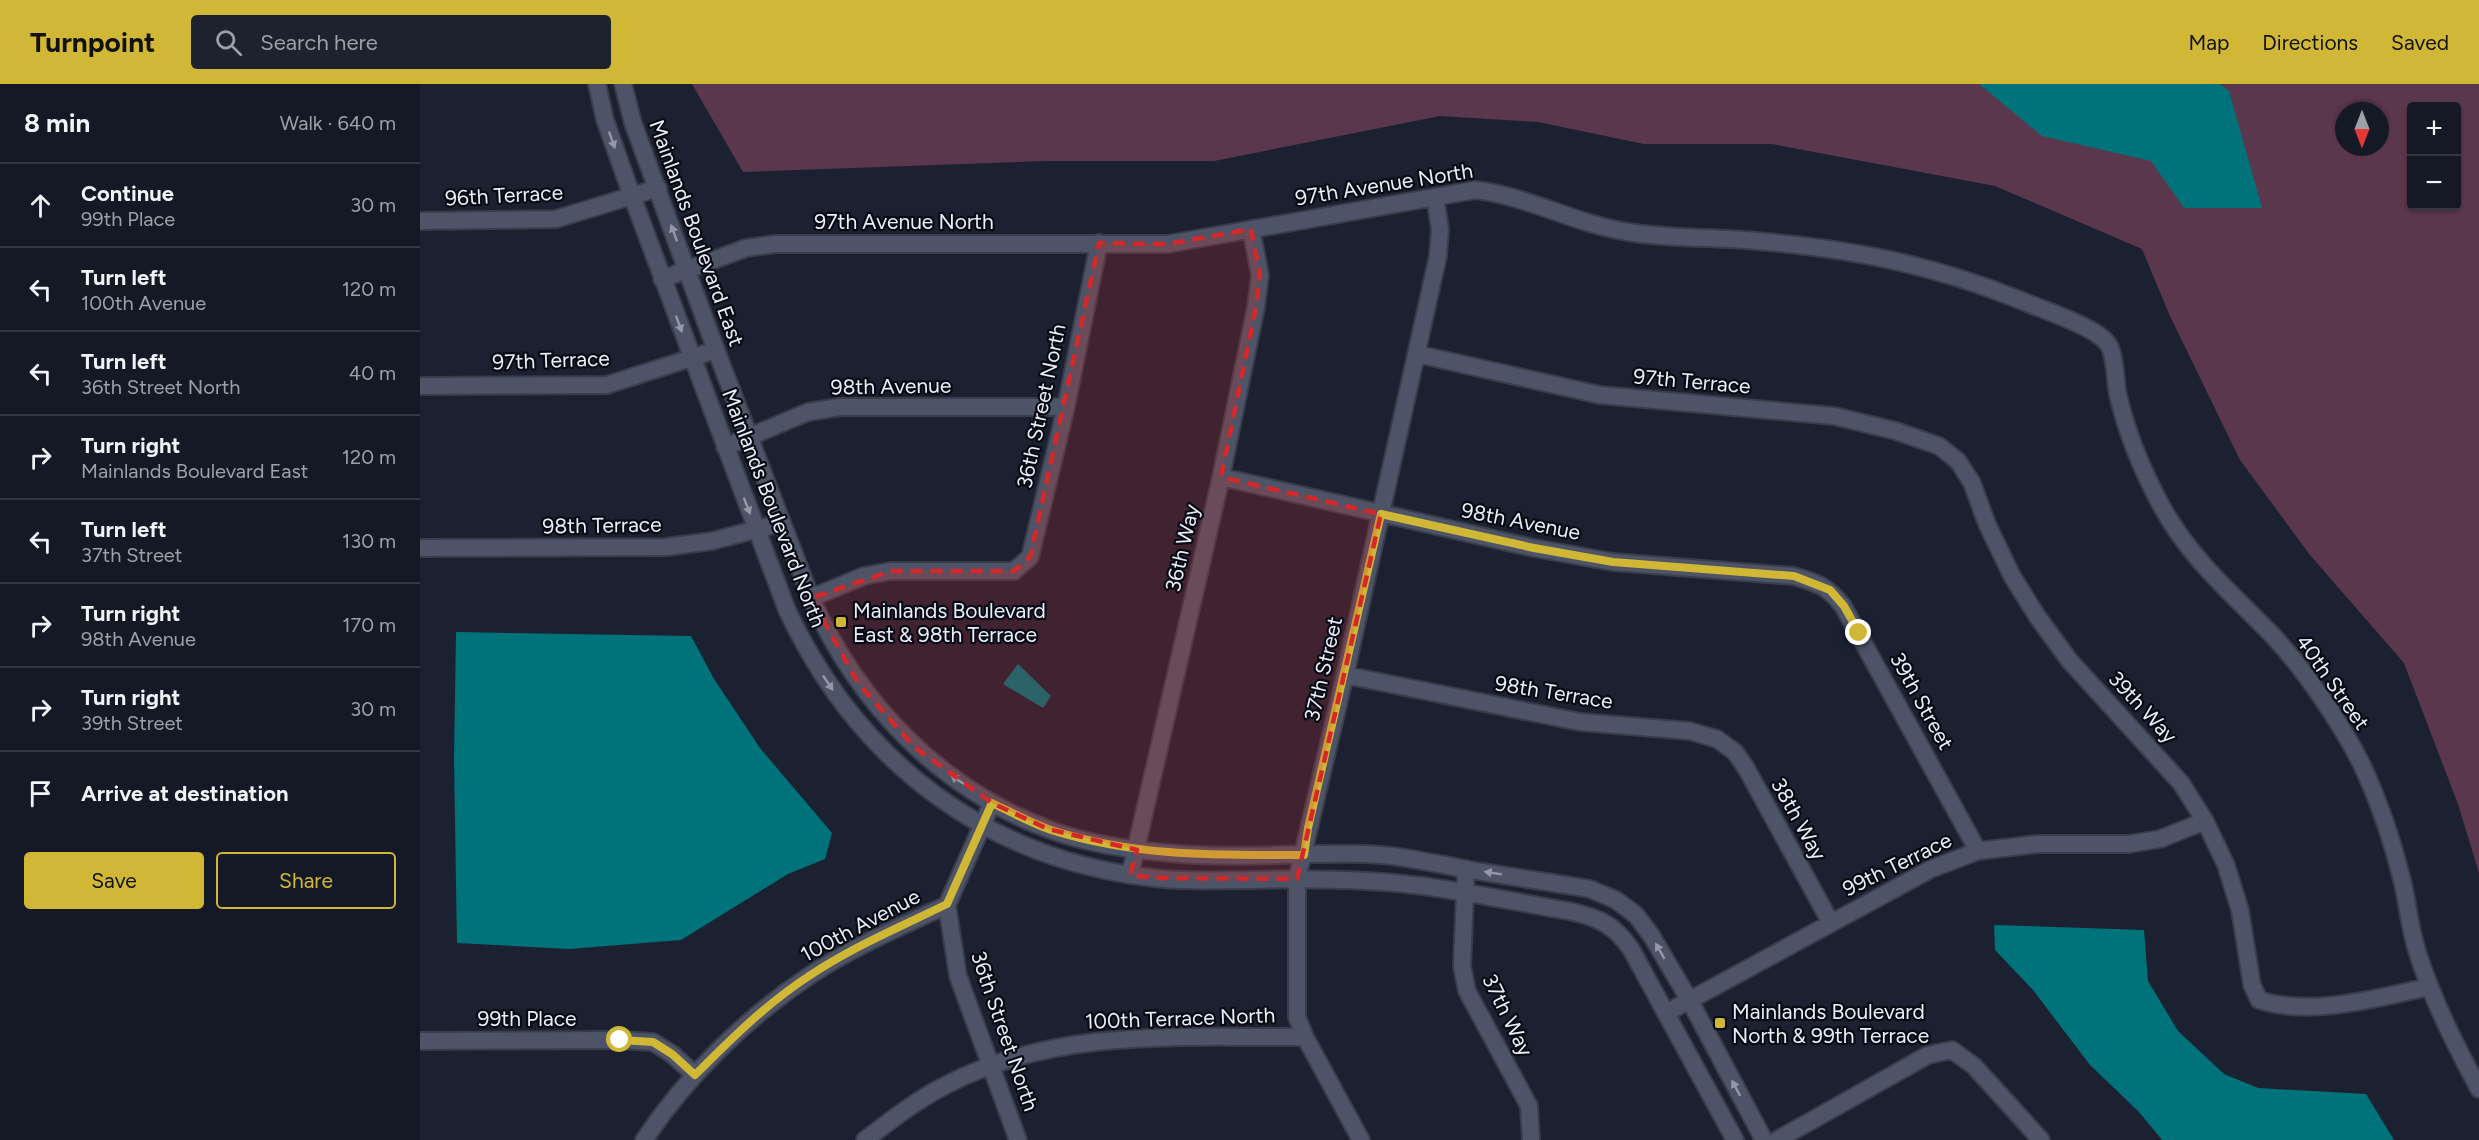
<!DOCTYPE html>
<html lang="en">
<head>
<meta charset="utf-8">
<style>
  body { margin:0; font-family:Figtree,sans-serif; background:#1e222e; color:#f1f3f6 }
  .controls { position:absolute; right:18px; top:18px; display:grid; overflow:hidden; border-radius:6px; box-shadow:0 2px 4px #0004 }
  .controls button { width:54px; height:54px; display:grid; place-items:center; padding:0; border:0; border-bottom:2px solid #343843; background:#151926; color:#f1f3f6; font:30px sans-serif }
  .compass { position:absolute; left:1915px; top:18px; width:54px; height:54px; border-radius:50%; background:#151926; box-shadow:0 2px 4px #0004; rotate:180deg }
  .stop { position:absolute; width:18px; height:18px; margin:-14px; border:4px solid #d0b736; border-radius:50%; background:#fff }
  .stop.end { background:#d0b736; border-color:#fff; box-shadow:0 2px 6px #0008 }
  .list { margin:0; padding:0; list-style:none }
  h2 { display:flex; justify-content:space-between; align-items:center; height:78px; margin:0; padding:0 24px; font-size:26px }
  h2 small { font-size:20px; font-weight:400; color:#9da0a7 }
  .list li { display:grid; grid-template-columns:39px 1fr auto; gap:18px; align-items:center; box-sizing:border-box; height:84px; padding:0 24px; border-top:2px solid #343843 }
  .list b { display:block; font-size:22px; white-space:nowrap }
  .list p { margin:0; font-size:20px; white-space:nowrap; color:#9da0a7 }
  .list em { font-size:20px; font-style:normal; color:#9da0a7 }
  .actions { display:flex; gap:12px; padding:18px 24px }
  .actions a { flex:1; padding:14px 0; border:2px solid #d0b736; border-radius:6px; text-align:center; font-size:21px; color:#d0b736 }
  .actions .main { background:#d0b736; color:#111 }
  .icon { flex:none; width:33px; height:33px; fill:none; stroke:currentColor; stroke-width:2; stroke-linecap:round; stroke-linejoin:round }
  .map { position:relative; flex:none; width:2059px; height:1056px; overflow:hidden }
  header { display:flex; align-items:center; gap:36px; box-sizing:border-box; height:84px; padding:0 30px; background:#d0b736; color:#111 }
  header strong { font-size:28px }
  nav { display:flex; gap:33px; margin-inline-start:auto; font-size:21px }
  .search { width:420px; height:54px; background:#1e222e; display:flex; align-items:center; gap:15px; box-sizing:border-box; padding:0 21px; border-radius:6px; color:#9da0a7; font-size:22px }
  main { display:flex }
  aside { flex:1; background:#151926 }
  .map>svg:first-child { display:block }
  .green { fill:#5b374e; fill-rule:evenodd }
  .water { fill:#007279 }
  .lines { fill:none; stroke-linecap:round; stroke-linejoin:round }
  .minor-casing { stroke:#393c4a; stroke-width:20 }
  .tertiary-casing { stroke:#393c4a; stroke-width:20 }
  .minor { stroke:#4e5467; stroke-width:16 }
  .tertiary { stroke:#4e5467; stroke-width:16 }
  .oneway { fill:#9499a9 }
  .route { stroke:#d0b736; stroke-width:8 }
  .marked { fill:#d62828; fill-opacity:0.2; stroke:#d62828; stroke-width:4.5; stroke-dasharray:12 8; stroke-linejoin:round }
  .poi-dot { fill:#d0b736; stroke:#090b13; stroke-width:2 }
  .labels { text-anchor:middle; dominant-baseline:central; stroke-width:4.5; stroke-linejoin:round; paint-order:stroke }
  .street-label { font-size:21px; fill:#eaeefa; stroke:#090b13 }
  .poi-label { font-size:21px; fill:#eaeefa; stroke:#090b13; text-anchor:start }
</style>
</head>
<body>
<header>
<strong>Turnpoint</strong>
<div class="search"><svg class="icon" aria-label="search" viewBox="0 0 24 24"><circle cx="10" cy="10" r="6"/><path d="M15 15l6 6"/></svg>Search here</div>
<nav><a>Map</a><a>Directions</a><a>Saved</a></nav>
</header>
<main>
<aside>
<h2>8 min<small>Walk · 640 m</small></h2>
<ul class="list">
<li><svg class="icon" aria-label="ahead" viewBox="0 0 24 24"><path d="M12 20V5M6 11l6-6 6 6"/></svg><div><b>Continue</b><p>99th Place</p></div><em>30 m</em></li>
<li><svg class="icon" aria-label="left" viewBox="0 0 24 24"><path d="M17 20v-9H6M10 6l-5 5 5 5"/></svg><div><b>Turn left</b><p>100th Avenue</p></div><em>120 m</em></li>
<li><svg class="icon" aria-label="left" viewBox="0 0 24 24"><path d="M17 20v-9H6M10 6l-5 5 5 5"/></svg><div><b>Turn left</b><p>36th Street North</p></div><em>40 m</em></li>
<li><svg class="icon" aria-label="right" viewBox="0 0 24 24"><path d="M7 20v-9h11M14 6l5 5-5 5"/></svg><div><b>Turn right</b><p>Mainlands Boulevard East</p></div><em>120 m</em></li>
<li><svg class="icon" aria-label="left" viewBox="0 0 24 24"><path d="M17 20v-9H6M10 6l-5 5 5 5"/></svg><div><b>Turn left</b><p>37th Street</p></div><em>130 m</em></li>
<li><svg class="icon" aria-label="right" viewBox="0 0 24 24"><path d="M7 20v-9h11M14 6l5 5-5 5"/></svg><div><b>Turn right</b><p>98th Avenue</p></div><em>170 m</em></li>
<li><svg class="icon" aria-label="right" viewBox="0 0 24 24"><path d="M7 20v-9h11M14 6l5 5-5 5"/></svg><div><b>Turn right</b><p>39th Street</p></div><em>30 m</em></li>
<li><svg class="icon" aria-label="arrive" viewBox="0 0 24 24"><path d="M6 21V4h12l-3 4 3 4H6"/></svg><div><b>Arrive at destination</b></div></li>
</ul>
<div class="actions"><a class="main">Save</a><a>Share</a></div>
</aside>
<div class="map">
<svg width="2059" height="1056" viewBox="0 0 2059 1056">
  <rect width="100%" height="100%" fill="#1c2132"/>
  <path class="green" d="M 272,0 L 2059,0 L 2059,789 L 2038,720 L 1984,579 L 1890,471 L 1820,376 L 1750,232 L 1722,165 L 1575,102 L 1352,60 L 1224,60 L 1118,38 L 1020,32 L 794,77 L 627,77 L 323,88 ZM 1992,22 L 2036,22 L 2036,122 L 1992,122 ZM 1924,27 L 1960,27 L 1960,63 L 1924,63 Z"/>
  <path class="water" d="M 1559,0 L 1800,0 L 1809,7 L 1842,124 L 1764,124 L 1731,77 L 1622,52 Z
    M 36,548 L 271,552 L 294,595 L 340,664 L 412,749 L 405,775 L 368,790 L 261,856 L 149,865 L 37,859 L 34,675 Z
    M 598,580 L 631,612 L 623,624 L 583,600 Z
    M 1574,841 L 1724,846 L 1728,897 L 1758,947 L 1804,990 L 1838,1004 L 1946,1010 L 1974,1056 L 1742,1056 L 1719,1028 L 1670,981 L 1613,906 L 1575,866 Z"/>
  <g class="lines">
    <g class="minor-casing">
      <path id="minor" d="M 0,137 L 136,135 L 238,104
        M 242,195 L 326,164 L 355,160 L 748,160 L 1055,106 C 1108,112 1155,140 1208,148 C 1250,155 1294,153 1336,157 C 1433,165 1510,180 1600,216 C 1625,227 1654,235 1677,250 C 1683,254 1689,259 1691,266 C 1696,281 1695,296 1698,311 C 1707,350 1723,388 1742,423 C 1771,476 1815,512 1855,554 C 1884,585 1922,641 1941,679 C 1959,717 1973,759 1983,800 C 1988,822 1990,845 1997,867 C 2012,915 2035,960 2059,1005
        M 997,270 L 1180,311 L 1414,332 L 1476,347 L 1519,362 L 1538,377 L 1552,399 L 1567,440 L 1592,492 L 1617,532 L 1649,576 L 1761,699 L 1785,737 L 1806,781 L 1820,826 L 1832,901 L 1839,916 C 1891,933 1957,914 2009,903
        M 0,302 L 187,301 L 296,266
        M 305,363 L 388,328 L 420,323 L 646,323
        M 801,393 L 1114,464 L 1193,478 L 1374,492 C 1399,500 1406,501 1423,522 L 1558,767
        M 0,464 L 246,463 L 292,457 L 361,439
        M 391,514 L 444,492 L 471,487 L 594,487 L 610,473 L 646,323 L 679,159
        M 925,591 L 1160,638 L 1270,647 L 1297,655 L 1315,668 L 1326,684 L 1411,839
        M 572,719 L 527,821 L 538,892 L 598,1056
        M 1046,785 L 1042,882 L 1047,907 L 1109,1022 L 1111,1056
        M 710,791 L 801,393 L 836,223 L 840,191 L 831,145
        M 1246,929 L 1511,785 L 1558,767 L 1617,760 L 1709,760 L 1740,755 L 1785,737
        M 0,957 L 200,956 L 233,958 L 252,970 L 275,991
        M 224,1056 C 267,992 325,935 389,892 C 432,863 480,843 527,821
        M 445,1056 C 471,1036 498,1015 528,1000 C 638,943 765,954 885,953
        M 941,1056 L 885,953 L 877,933 L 877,795 L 925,591 L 1018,172 L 1020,145 L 1015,113
        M 1357,1056 L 1508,971 L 1532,966 L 1554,982 L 1621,1056"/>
    </g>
    <g class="tertiary-casing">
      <path id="tertiary" d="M 177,0 L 185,36 L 212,112 L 367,526 C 438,677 566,776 734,794 C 766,798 797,796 829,796 C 869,795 908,795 947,797 C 1015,800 1082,816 1149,827 C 1180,834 1193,840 1211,865 L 1315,1056
        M 203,0 L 213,39 L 296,266 L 391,514 C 438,619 519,704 628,745 C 669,761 717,767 761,770 C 822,775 885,768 946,770 C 980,771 1012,779 1045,785 C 1086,792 1128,798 1170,805 L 1196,816 L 1216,831 L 1231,851 L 1270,917 L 1344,1056"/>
    </g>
    <use href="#minor" class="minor"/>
    <use href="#tertiary" class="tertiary"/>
  </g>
  <defs><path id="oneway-solid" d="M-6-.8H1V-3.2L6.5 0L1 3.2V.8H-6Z" transform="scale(1.5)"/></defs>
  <g class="oneway">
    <use href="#oneway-solid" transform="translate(192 56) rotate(70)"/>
    <use href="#oneway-solid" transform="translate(254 149) rotate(-110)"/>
    <use href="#oneway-solid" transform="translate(259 240) rotate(70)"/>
    <use href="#oneway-solid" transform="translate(327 422) rotate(69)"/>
    <use href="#oneway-solid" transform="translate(408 599) rotate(56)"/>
    <use href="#oneway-solid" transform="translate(538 696) rotate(-146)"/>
    <use href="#oneway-solid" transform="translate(1073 789) rotate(-171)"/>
    <use href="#oneway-solid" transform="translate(1240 867) rotate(-120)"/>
    <use href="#oneway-solid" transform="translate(1316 1004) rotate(-118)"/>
  </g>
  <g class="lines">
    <path class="route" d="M 200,956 L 233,958 L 252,970 L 275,991 C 311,955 346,920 389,892 C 432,863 480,843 527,820 L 572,719 C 591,728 611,739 631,746 C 718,773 794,771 884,771 L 888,744 L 961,430 L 1114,464 L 1193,478 L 1374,492 L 1410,506 L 1424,522 L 1439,549"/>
  </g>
  <path class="marked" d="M 831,145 L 840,191 L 836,223 L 801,393 L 961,430 L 877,795 L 732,794 L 710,791 L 717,766 L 628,745 L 572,719 L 494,663 L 438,599 L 391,514 L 471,487 L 594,487 L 610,473 L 679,159 L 748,160 Z"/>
  <g class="poi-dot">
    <rect x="415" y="532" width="12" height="12" rx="3"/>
    <rect x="1294" y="933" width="12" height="12" rx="3"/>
  </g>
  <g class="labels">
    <g class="street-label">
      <text transform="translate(964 100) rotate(-9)">97th Avenue North</text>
      <text transform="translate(84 111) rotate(-3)">96th Terrace</text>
      <text x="484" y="137">97th Avenue North</text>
      <text transform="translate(277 149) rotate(70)">Mainlands Boulevard East</text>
      <text transform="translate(131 276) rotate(-2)">97th Terrace</text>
      <text transform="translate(1272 297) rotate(5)">97th Terrace</text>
      <text transform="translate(471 302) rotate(-1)">98th Avenue</text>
      <text transform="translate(621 322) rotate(-78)">36th Street North</text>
      <text transform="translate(354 424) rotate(69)">Mainlands Boulevard North</text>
      <text transform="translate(1101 437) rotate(11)">98th Avenue</text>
      <text transform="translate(182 441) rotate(-1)">98th Terrace</text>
      <text transform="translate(762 464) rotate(-77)">36th Way</text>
      <text transform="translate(903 585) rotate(-77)">37th Street</text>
      <text transform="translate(1913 598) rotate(55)">40th Street</text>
      <text transform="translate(1134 608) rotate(9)">98th Terrace</text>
      <text transform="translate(1502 617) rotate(61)">39th Street</text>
      <text transform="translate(1723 623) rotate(47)">39th Way</text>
      <text transform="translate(1379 735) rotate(61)">38th Way</text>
      <text transform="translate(1477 780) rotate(-26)">99th Terrace</text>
      <text transform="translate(440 841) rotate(-28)">100th Avenue</text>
      <text transform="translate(1088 931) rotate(64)">37th Way</text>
      <text x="107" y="934">99th Place</text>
      <text transform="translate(760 934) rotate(-2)">100th Terrace North</text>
      <text transform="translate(585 947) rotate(71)">36th Street North</text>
    </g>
    <g class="poi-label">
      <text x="433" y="526">Mainlands Boulevard<tspan x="433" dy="24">East &amp; 98th Terrace</tspan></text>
      <text x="1312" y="927">Mainlands Boulevard<tspan x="1312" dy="24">North &amp; 99th Terrace</tspan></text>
    </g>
  </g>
</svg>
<div class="controls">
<button>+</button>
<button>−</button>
</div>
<svg class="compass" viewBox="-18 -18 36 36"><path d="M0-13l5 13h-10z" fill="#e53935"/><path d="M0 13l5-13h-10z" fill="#9da0a7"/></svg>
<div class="stop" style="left:200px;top:956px"></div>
<div class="stop end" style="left:1439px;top:549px"></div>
</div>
</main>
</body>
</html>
